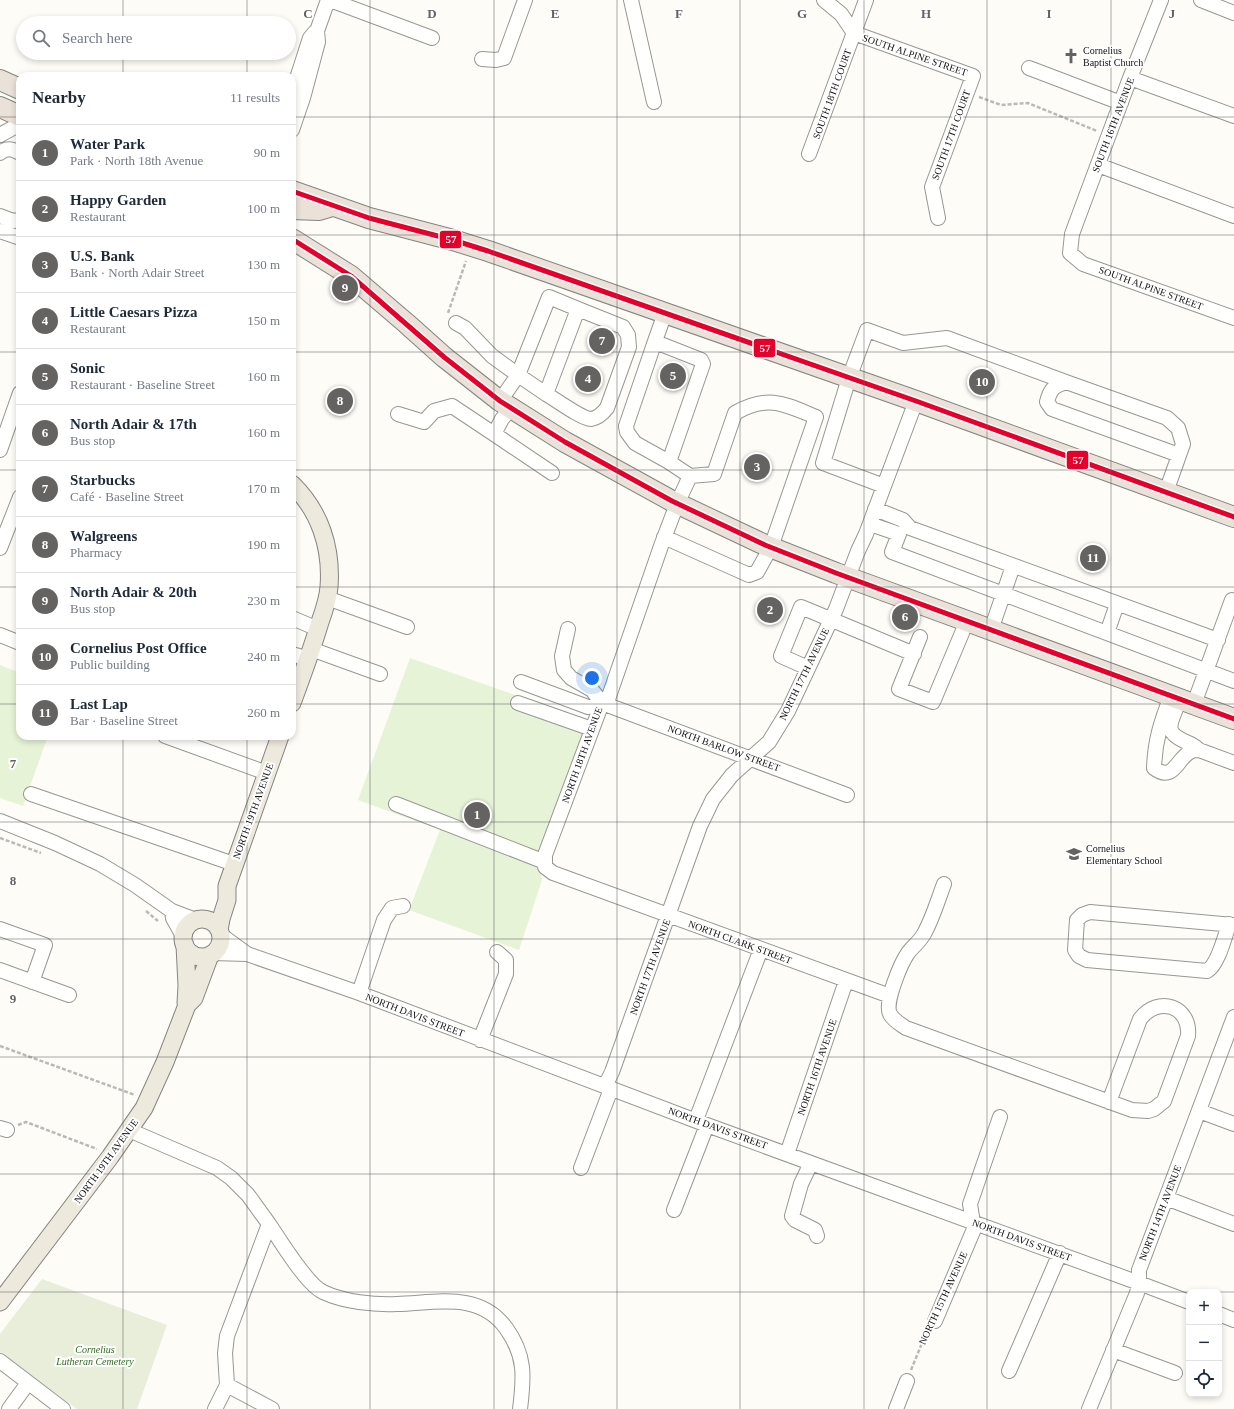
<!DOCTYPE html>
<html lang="en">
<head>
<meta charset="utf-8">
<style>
  body { margin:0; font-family:"Times New Roman",serif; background:#f2f2f3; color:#1f2937 }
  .controls { position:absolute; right:12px; bottom:12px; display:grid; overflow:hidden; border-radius:8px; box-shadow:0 2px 6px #0003 }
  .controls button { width:36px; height:36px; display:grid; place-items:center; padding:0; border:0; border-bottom:1px solid #e0e1e3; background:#fff; color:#1f2937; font:20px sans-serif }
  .you { position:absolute; left:592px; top:678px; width:14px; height:14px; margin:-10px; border:3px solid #fff; border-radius:50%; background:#1a73e8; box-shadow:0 0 0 6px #1a73e833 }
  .badge { display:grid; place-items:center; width:26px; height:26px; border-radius:50%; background:#646362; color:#fff; font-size:13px; font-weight:700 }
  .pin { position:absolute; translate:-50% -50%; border:2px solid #fff; box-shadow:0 1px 4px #0006 }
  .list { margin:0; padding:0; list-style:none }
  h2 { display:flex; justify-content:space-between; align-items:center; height:52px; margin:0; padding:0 16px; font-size:17px }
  h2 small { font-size:13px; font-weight:400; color:#747a83 }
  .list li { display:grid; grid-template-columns:26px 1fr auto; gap:12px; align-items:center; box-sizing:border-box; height:56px; padding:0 16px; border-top:1px solid #e0e1e3 }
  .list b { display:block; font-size:15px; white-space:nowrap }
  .list p { margin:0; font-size:13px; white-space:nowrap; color:#747a83 }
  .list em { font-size:13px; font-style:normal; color:#747a83 }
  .icon { flex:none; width:22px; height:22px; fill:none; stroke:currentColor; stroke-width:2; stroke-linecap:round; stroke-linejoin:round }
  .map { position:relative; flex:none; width:1234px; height:1409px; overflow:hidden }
  .search { position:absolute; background:#fff; box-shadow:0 2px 6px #0003; left:16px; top:16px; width:280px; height:44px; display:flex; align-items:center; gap:10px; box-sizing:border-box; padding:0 14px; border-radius:22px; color:#747a83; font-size:15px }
  .panel { position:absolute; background:#fff; box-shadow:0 2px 6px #0003; left:16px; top:72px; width:280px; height:668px; border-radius:12px }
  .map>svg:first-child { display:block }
  .green { fill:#e7f3d7 }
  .cemetery { fill:#e9eedb }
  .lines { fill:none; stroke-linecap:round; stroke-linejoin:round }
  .minor-casing { stroke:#979795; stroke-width:16 }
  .major-casing { stroke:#858482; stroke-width:19 }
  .highway-casing { stroke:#858482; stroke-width:22 }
  .path { stroke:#b9b9b8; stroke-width:2.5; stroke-dasharray:4 2; stroke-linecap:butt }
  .minor { stroke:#fffffe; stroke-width:14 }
  .major { stroke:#ede9dc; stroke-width:17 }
  .highway { stroke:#eae1d8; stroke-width:20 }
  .bus-1-casing { stroke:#fff; stroke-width:8 }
  .bus-1 { stroke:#e4002b; stroke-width:5 }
  .grid { fill:none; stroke:#646362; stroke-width:1; stroke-opacity:0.55 }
  .labels { text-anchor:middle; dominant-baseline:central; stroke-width:4; stroke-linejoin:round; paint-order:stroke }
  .poi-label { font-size:10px; fill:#111; stroke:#fff; text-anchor:start }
  .street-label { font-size:10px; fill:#111; stroke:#fff }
  .park-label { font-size:10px; font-style:italic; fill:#2f6b1f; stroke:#fff }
  .grid-label { font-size:13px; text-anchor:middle; font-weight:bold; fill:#646362; stroke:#fff; stroke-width:4; stroke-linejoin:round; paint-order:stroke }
  .line-badge { stroke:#fff; stroke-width:1.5 }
  .badge-label { font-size:11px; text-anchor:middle; font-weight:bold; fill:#fff }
</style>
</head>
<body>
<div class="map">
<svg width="1234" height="1409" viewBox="0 0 1234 1409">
  <rect width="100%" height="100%" fill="#fdfcf7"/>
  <path class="green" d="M 410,658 L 577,717 L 584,734 L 540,868 L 542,880 L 519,950 L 409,910 L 440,830 L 358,800 Z
    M 0,665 L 20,673 L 20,736 L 48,736 L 23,806 L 0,798 Z"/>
  <path class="cemetery" d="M 42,1279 L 167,1325 L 137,1409 L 77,1409 L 0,1352 L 0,1334 Z"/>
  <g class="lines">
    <g class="minor-casing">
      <path id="minor" d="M 330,0 L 432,38
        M 631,0 L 654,102
        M 824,0 L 841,14 L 854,33 L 973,76 L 932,187 L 938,218
        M 1161,0 L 1130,78 L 1072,234 L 1070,253 L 1083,264 L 1234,318
        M 1201,0 L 1234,13
        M 482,59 L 496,60 L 504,58 L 525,0
        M 1029,68 L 1121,103
        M 1130,78 L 1234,116
        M 292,94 L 310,38 L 315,32
        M 292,130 L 303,98 L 318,42 L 317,31 L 328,0
        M 0,135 L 20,124
        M 0,153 C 7,147 12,149 20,153
        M 809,154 L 866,0
        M 1098,165 L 1234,216
        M 0,216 L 13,221 L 20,220
        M 0,231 L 20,238
        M 456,323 L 465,328 L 492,356 L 518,375 L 549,297 L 578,309 L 546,394 L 518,375 L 500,401
        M 654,344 L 665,313
        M 546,394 C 555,399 582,419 591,419 C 598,418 603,413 607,408 L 629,347 L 628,335 L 623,327 L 578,309
        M 398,414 L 424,422 L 434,411 L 452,406 L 494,434 L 502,419 L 511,408
        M 494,434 L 552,473
        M 0,450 L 20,393
        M 884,486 L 823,463 L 849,378 L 867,330 L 903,343 L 947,338 L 1066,382
        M 1166,492 L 1183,444 L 1178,428 L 1167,418 L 1066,382 C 1053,386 1050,390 1047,402 L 1052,409 L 1179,455
        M 875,509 L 903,520 L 910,528 L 1218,640
        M 870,524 L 899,534 L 892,552 L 1234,681
        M 664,537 L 749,575 L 757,572 L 771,547 L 816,417 C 785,404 768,394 735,413 L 714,474 L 690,476 L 669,462 L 635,443 L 627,432 L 626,426 L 654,344 L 663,345 L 696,358 L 701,360 L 703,364 L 669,462
        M 0,548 L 20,497
        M 327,598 L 407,627
        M 292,618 L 318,629
        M 568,629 L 562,656 L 564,670 L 571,678 L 592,690 L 602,703
        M 991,630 L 1013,566
        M 1107,633 L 1117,604
        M 0,635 L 20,643
        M 920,637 L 899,689 L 933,702 L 967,621
        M 311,649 L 380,674
        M 292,654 L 308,659
        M 808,668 L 781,656 L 801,607 L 914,654
        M 521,682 L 588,707 L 602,703
        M 1171,696 C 1161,722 1155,740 1154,768 C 1174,783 1177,758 1190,752 C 1192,750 1196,750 1199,750
        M 518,703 L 592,729
        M 602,703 L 545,855 L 545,867 L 553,873 L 890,996
        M 602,703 L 847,795
        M 1178,703 C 1171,724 1162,731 1186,742 C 1191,744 1195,746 1199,750 L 1234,763
        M 1194,704 L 1232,600 L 1234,601
        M 606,705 L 661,546 L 677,504 L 690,476
        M 165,736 L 267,773
        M 31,794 L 234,864
        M 396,804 L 545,862
        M 0,821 L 55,843 L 100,864 L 135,885 L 172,911 L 196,920
        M 944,884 C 938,900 933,917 925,932 C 920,942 913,946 908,953 C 901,963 884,1003 890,1014 C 893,1020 900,1024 906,1028 L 1132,1110 L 1148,1111 L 1154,1109 L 1164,1101 L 1188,1036 C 1191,1006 1158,995 1140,1019 L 1109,1102
        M 172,911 L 173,918 L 183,936
        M 1229,924 C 1225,936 1218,965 1207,971 L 1087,960 L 1079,956 L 1075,950 L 1077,920 L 1082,915 L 1090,912 L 1234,925
        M 0,929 L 45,945 L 32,982
        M 221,935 L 247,954 L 359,993 L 707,1125 L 1139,1283 L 1189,1302
        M 212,953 L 247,954
        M 0,970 L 69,995
        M 359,993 L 384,920 L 392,908 L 403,906
        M 480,1040 L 506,974 L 506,960 L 497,952
        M 605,1086 L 612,1072 L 700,826 L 713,799 L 732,775 L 769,742 L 788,711 L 836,609 L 858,551 L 866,534 L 916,401
        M 1199,1111 L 1234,1124
        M 696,1120 L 761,949
        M 0,1128 L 7,1130
        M 129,1130 L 217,1168 L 231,1178 L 248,1195 L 269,1224
        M 787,1154 L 846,981
        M 811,1163 L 801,1184 L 792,1216 L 795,1220 L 815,1230 L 817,1236
        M 581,1168 L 611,1089
        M 1166,1198 L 1234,1224
        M 674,1210 L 707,1125
        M 1219,1314 L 1234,1320
        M 935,1321 L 974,1229 L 970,1204 L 1000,1117
        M 1113,1350 L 1175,1373
        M 0,1361 L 63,1409
        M 1009,1371 L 1060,1253
        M 227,1385 L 272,1409
        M 9,1409 L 28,1383
        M 215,1409 L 227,1385 L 225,1353 L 227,1336 L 269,1224 C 280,1240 306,1284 323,1292 C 344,1302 374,1305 397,1304 C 436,1303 479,1291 506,1328 C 526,1356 524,1377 520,1409
        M 896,1409 L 907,1381
        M 1089,1409 L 1137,1293 L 1139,1283 L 1139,1270 L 1234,1017"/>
    </g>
    <g class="major-casing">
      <path id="major" d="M 292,484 C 320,511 332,548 329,587 C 328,599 324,611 320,622 C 312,649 302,676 292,703
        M183 938a19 19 0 1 1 38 0a19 19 0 1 1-38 0Z
        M 219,930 L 221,919 L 227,900 L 227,886 L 280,736
        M 185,945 L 187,986 L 186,1003
        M 0,1302 L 110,1157 L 144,1108 L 165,1062 L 187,1005 L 194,998 L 210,955"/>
    </g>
    <g class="highway-casing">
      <path id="highway" d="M 0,80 L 20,89
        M 0,107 L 20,116
        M 292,191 L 369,218 L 453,240 L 488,251 L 916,401 L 1234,517
        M 292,209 L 319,210 L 329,207
        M 292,239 L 351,276 L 406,323 L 444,357 L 500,401 L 565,442 L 672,501 L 765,545 L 836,573 L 1234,719"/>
    </g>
    <path class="path" d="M 979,97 L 1001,105 L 1028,103 L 1097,131
      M 448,313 L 466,261
      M 0,838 L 41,853
      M 146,911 L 158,921
      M 0,1046 L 135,1095
      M 18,1125 L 26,1122 L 97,1149
      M 911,1370 L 927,1331"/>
    <use href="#minor" class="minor"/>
    <use href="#major" class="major"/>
    <use href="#highway" class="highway"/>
    <g class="bus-1-casing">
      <path id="bus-1" d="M 292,191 L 369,218 L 453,240 L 488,251 L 916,401 L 1234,517
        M 292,239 L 351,276 L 444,357 L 500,401 L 565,442 L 672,501 L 765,545 L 836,573 L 1234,719"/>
    </g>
    <use href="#bus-1" class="bus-1"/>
  </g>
  <path class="grid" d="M 123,0 L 123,23M 247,0 L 247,23M 370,0 L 370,1409M 494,0 L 494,1409M 617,0 L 617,1409M 740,0 L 740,1409M 864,0 L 864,1409M 987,0 L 987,1409M 1111,0 L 1111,1409M 123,53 L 123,76M 247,53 L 247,76M 0,117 L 20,117M 292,117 L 1234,117M 0,235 L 20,235M 292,235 L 1234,235M 0,352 L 20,352M 292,352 L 1234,352M 0,470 L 20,470M 292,470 L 1234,470M 0,587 L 20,587M 292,587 L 1234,587M 0,704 L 20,704M 292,704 L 1234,704M 123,736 L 123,1409M 247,736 L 247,1409M 0,822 L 1234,822M 0,939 L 1234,939M 0,1057 L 1234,1057M 0,1174 L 1234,1174M 0,1292 L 1234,1292"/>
  <defs>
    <g id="church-bare" transform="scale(1.2)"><path d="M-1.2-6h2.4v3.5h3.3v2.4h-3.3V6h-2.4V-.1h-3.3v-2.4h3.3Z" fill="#646362" stroke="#fff" stroke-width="2.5" paint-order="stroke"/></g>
    <g id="school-bare" transform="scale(1.2)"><path d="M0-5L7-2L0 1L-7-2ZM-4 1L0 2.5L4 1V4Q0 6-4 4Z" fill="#646362" stroke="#fff" stroke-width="2.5" paint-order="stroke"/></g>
  </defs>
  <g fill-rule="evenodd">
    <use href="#church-bare" x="1071" y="56"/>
    <use href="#school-bare" x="1074" y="854"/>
  </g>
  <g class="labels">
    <g class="poi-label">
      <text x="1083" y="50">Cornelius<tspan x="1083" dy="12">Baptist Church</tspan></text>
      <text x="1086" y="848">Cornelius<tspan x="1086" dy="12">Elementary School</tspan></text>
    </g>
    <g class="street-label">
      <text transform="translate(915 55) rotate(19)">SOUTH ALPINE STREET</text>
      <text transform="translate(832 94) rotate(-70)">SOUTH 18TH COURT</text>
      <text transform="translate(1113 125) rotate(-69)">SOUTH 16TH AVENUE</text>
      <text transform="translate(951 135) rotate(-70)">SOUTH 17TH COURT</text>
      <text transform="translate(1151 288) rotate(20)">SOUTH ALPINE STREET</text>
      <text transform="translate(804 674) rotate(-64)">NORTH 17TH AVENUE</text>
      <text transform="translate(724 748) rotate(20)">NORTH BARLOW STREET</text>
      <text transform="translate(582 755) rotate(-70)">NORTH 18TH AVENUE</text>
      <text transform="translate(253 811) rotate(-70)">NORTH 19TH AVENUE</text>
      <text transform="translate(740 942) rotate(20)">NORTH CLARK STREET</text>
      <text transform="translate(650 967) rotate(-70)">NORTH 17TH AVENUE</text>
      <text transform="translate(415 1015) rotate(21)">NORTH DAVIS STREET</text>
      <text transform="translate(817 1067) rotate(-71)">NORTH 16TH AVENUE</text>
      <text transform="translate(718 1128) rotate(20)">NORTH DAVIS STREET</text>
      <text transform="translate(106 1161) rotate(-54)">NORTH 19TH AVENUE</text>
      <text transform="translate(1160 1213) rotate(-69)">NORTH 14TH AVENUE</text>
      <text transform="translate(1022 1240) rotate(20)">NORTH DAVIS STREET</text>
      <text transform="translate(943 1298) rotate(-65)">NORTH 15TH AVENUE</text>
    </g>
    <g class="park-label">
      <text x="95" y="1349">Cornelius<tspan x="95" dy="12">Lutheran Cemetery</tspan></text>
    </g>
  </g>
  <g class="grid-label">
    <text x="308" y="18">C</text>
    <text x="432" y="18">D</text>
    <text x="555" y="18">E</text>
    <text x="679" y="18">F</text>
    <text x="802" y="18">G</text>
    <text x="926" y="18">H</text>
    <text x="1049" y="18">I</text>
    <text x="1172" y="18">J</text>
    <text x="13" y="768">7</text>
    <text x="13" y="885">8</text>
    <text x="13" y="1003">9</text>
  </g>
  <g class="line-badge">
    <rect x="439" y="230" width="23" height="19" rx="4" fill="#e4002b"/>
    <rect x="753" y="338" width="23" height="20" rx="4" fill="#e4002b"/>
    <rect x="1066" y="450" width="23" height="20" rx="4" fill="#e4002b"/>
  </g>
  <g class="badge-label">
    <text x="451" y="243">57</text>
    <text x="765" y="352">57</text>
    <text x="1078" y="464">57</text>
  </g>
</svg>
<div class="controls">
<button>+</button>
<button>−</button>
<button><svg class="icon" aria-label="locate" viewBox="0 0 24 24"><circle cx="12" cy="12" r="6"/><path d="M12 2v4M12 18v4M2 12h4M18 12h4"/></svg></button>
</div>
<div class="you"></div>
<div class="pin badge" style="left:477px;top:815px">1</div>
<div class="pin badge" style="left:770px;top:610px">2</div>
<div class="pin badge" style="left:757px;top:467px">3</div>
<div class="pin badge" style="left:588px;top:379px">4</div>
<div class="pin badge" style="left:673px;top:376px">5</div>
<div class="pin badge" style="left:905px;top:617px">6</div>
<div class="pin badge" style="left:602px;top:341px">7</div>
<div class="pin badge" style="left:340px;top:401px">8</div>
<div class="pin badge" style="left:345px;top:288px">9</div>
<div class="pin badge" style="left:982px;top:382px">10</div>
<div class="pin badge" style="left:1093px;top:558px">11</div>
<div class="search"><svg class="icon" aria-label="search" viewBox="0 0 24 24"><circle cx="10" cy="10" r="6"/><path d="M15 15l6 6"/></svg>Search here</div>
<section class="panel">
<h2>Nearby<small>11 results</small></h2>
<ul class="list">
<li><span class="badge">1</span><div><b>Water Park</b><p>Park · North 18th Avenue</p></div><em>90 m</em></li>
<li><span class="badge">2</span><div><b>Happy Garden</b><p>Restaurant</p></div><em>100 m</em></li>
<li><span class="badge">3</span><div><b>U.S. Bank</b><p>Bank · North Adair Street</p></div><em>130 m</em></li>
<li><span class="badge">4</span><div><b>Little Caesars Pizza</b><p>Restaurant</p></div><em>150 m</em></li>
<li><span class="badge">5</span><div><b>Sonic</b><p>Restaurant · Baseline Street</p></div><em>160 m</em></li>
<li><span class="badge">6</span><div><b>North Adair &amp; 17th</b><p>Bus stop</p></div><em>160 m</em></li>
<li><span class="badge">7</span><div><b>Starbucks</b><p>Café · Baseline Street</p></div><em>170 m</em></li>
<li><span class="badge">8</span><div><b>Walgreens</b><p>Pharmacy</p></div><em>190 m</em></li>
<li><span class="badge">9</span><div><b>North Adair &amp; 20th</b><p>Bus stop</p></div><em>230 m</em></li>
<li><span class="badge">10</span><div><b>Cornelius Post Office</b><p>Public building</p></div><em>240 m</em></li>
<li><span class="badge">11</span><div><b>Last Lap</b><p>Bar · Baseline Street</p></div><em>260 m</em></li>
</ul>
</section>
</div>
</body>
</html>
